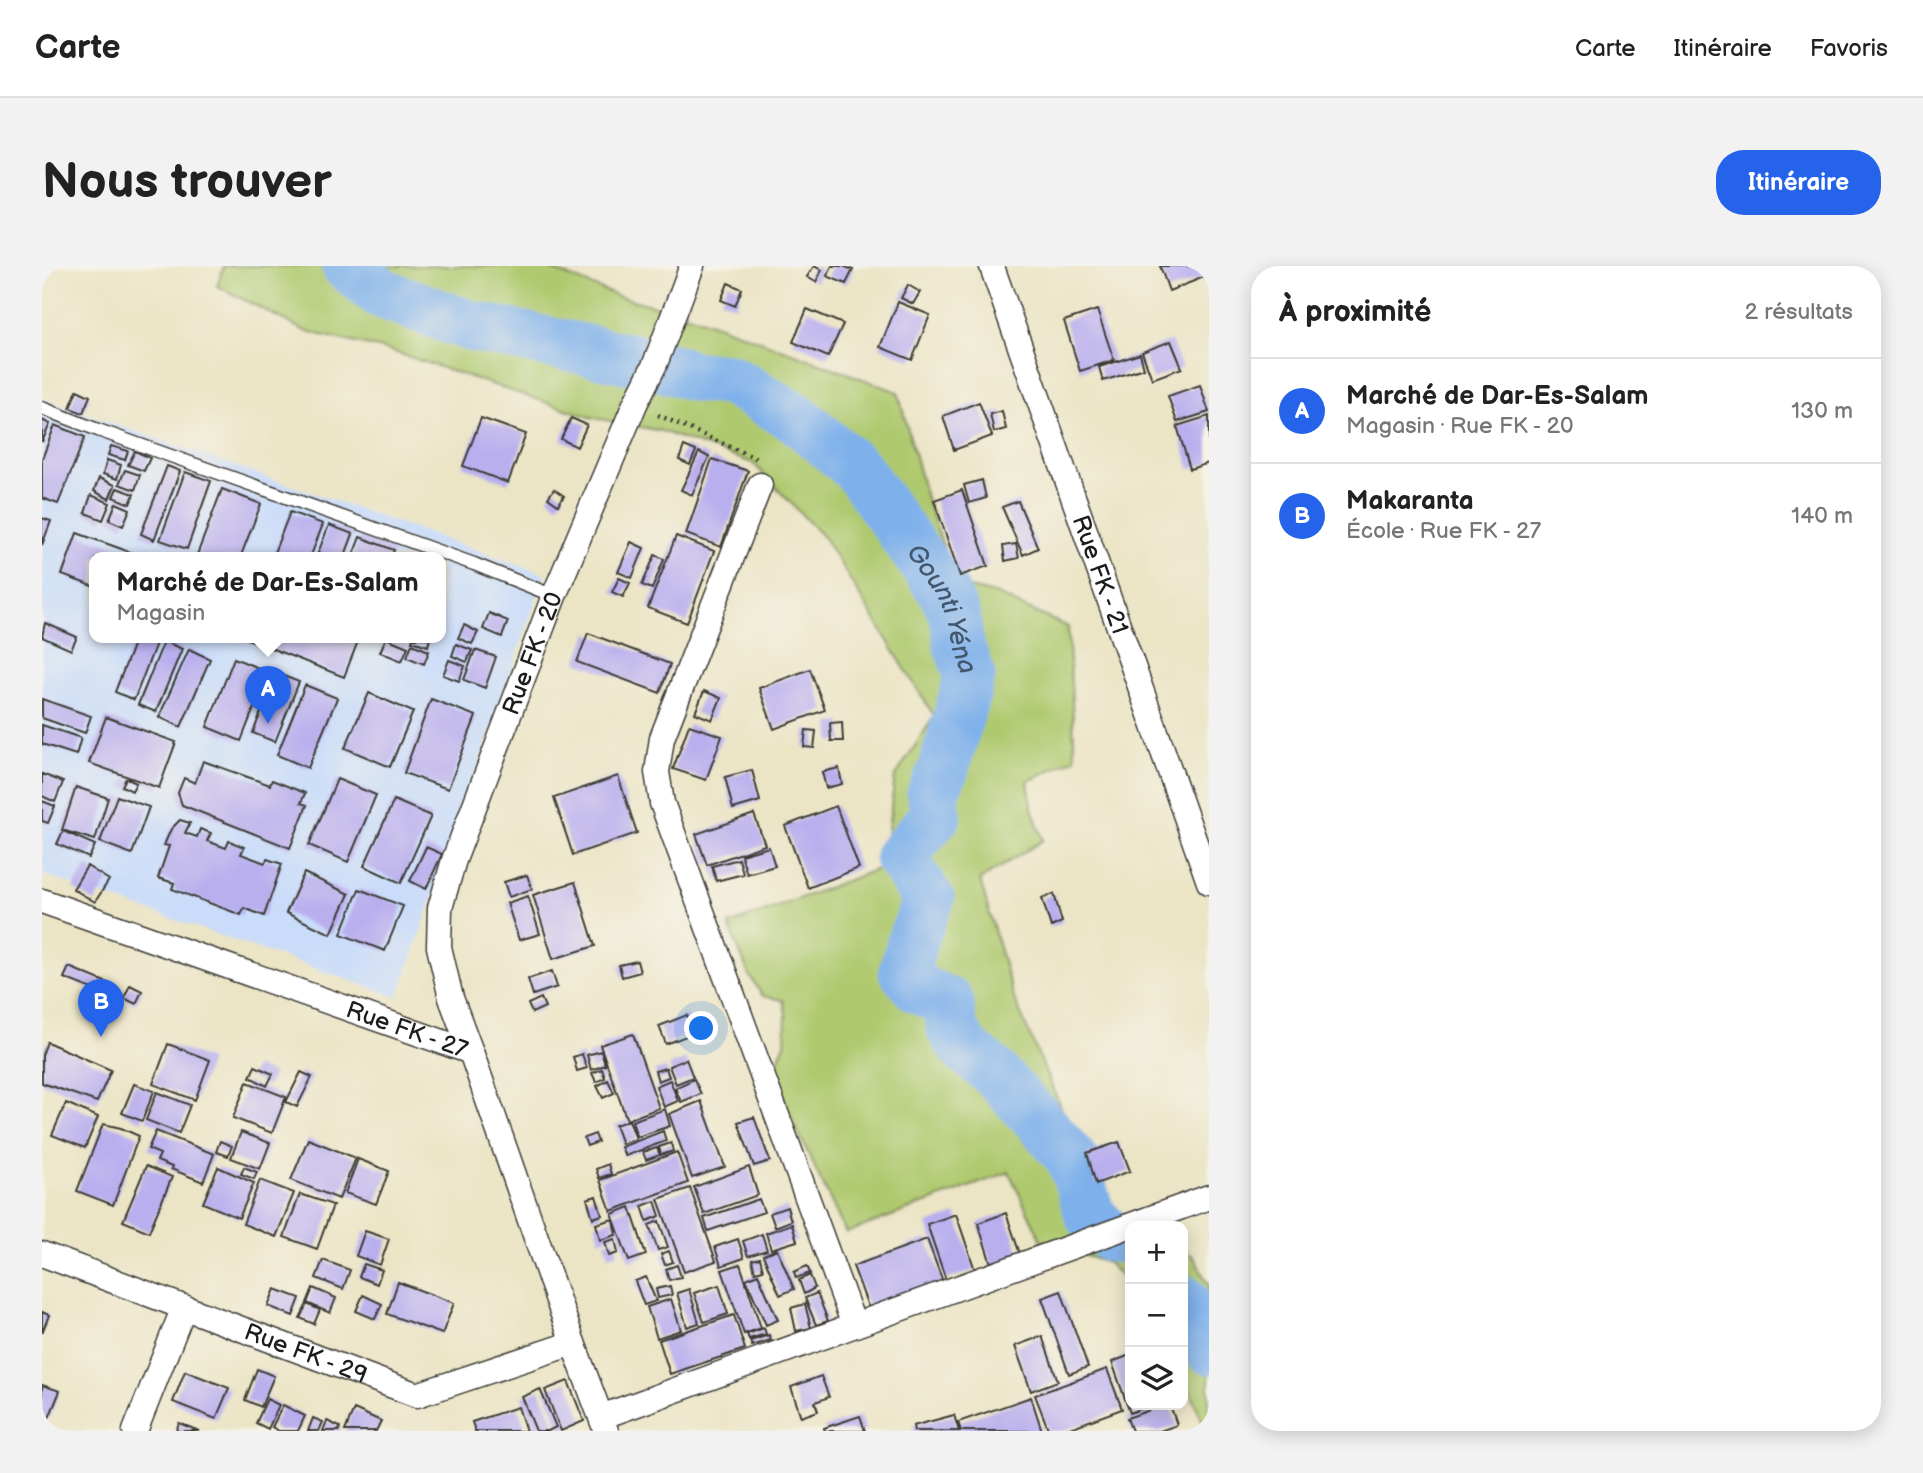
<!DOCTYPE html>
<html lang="fr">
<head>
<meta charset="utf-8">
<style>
  body { margin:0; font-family:"Balsamiq Sans",sans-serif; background:#f2f2f2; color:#222 }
  .controls { position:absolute; right:21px; bottom:21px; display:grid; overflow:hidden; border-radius:14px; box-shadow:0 4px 18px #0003 }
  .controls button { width:63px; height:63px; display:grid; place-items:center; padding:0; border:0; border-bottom:2px solid #e0e0e0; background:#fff; color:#222; font:35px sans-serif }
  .you { position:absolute; left:660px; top:763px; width:24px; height:24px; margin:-18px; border:5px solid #fff; border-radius:50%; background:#1a73e8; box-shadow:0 0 0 10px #1a73e833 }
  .badge { display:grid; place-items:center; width:46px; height:46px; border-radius:50%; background:#2563eb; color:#fff; font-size:23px; font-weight:700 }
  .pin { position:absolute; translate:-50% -58px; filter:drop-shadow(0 2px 4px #0008) }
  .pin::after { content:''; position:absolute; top:37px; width:24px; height:21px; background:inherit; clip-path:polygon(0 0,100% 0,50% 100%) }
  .popup { position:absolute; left:47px; top:286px; width:357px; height:91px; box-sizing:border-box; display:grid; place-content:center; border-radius:14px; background:#fff; filter:drop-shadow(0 2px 5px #0005); font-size:23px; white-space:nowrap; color:#767676 }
  .popup b { font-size:26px; color:#222 }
  .popup::after { content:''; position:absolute; left:50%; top:100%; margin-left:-14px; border:14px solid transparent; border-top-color:#fff }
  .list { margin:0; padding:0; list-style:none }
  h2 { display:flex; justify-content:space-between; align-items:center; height:91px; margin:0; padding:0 28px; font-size:30px }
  h2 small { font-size:23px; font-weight:400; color:#767676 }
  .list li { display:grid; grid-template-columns:46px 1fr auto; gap:21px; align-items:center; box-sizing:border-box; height:105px; padding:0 28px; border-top:2px solid #e0e0e0 }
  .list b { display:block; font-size:26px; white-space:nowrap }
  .list p { margin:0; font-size:23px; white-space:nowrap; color:#767676 }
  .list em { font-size:23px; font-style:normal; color:#767676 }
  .icon { flex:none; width:38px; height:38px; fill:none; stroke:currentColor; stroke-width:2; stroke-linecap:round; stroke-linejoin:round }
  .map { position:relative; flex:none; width:1167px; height:1165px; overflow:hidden; border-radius:28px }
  header { display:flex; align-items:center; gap:42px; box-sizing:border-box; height:98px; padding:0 35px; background:#fff; border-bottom:2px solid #e0e0e0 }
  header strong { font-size:33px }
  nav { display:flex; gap:38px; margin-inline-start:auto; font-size:24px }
  .intro { display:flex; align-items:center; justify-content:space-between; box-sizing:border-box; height:168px; padding:0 42px }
  h1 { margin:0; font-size:49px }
  .button { padding:18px 32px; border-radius:28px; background:#2563eb; color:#fff; font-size:24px; font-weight:700 }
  main { display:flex; gap:42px; padding:0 42px }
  aside { flex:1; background:#fff; border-radius:28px; box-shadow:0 4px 18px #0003 }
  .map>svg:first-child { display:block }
  .built { fill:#c9dcf9; fill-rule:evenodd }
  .green { fill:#afc96e; stroke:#667245; stroke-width:2 }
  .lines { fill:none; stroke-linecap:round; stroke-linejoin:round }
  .river { stroke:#7eb0eb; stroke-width:51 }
  .building { fill:#b9afee }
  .service-casing { stroke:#3b3a35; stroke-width:15 }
  .minor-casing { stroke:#3b3a35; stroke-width:27 }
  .path { stroke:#3b3a35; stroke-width:4.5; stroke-dasharray:2 5; stroke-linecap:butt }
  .service { stroke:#fff; stroke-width:12 }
  .minor { stroke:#fff; stroke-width:24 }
  .labels { text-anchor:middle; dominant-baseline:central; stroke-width:5; stroke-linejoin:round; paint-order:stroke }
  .street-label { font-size:24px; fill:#1c1c1c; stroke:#f7f3e8 }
  .water-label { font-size:26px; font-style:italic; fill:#43576f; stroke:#f7f3e8 }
</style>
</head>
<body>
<header>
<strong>Carte</strong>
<nav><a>Carte</a><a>Itinéraire</a><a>Favoris</a></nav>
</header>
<div class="intro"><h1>Nous trouver</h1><a class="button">Itinéraire</a></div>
<main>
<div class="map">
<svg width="1167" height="1165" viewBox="0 0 1167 1165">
  <rect width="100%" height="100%" fill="#f7f3e8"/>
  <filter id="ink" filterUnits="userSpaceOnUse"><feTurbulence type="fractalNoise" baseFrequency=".0143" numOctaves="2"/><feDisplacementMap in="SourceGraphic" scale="14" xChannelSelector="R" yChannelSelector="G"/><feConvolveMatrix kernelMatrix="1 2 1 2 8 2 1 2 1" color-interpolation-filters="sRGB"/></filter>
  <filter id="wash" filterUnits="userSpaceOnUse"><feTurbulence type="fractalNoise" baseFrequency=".00686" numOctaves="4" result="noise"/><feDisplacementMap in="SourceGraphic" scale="28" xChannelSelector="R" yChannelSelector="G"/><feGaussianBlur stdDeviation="1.57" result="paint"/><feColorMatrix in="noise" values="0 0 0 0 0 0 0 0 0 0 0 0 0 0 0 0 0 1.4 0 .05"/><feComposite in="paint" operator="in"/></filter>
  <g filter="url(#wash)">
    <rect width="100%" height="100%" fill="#ebe4c5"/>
    <path class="built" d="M 0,133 L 503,308 L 356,731 L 0,608 ZM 53,292 L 399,292 L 399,372 L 53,372 Z"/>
    <path class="green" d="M 182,0 L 501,0 L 576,30 L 656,52 L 856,126 L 884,232 L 915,319 L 953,328 L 1026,361 L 1033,492 L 986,515 L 990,542 L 1001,574 L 938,614 L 971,730 L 1036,881 L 1066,976 L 1088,968 L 1088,1019 L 1066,997 L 1000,976 L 967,906 L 804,967 L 746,845 L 733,801 L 743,778 L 744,748 L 741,734 L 721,730 L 707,709 L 687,659 L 841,601 L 853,511 L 892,450 L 783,273 L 711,197 L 619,165 L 548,151 L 349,85 L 263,65 L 175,20 Z
      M 1141,984 L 1151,990 L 1167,1019 L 1167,1164 L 1164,1165 L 1141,1106 Z"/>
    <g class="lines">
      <g class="river">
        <path id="s1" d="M 305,0 L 339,27 L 428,60 L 613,98 L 655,111 L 687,113 L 756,153 L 815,203 L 902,326 L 913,351 L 917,380 L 928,410 L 901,505 L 890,529 L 894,549 L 858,591 L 887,633 L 872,670 L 862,705 L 877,723 L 907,737 L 909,761 L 923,783 L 948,803 L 993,850 L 1030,893 L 1048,949 L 1069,971 L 1088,973"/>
        <path d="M 1141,1034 L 1161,1067 L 1167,1083"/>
      </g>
    </g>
    <g id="blocks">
      <path class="building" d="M 772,0 L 780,4 L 774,16 L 765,11 Z
        M 790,0 L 801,0 L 811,4 L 804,18 L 785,10 Z
        M 1118,0 L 1167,0 L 1167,9 L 1127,25 Z
        M 686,17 L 700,23 L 693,40 L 679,34 Z
        M 866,19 L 878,26 L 871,38 L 859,32 Z
        M 856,36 L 888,49 L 870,94 L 838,81 Z
        M 765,43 L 801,58 L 786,91 L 751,76 Z
        M 1055,44 L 1072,94 L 1038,105 L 1022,55 Z
        M 1129,75 L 1140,102 L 1110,113 L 1100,86 Z
        M 1098,88 L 1102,102 L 1061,115 L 1057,101 Z
        M 1158,119 L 1167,146 L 1135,156 L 1126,130 Z
        M 35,124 L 48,130 L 41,147 L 28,142 Z
        M 937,136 L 950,170 L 912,184 L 901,150 Z
        M 960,145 L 964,163 L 952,166 L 948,148 Z
        M 1167,150 L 1167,197 L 1148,203 L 1135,160 Z
        M 439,152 L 484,168 L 466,217 L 421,200 Z
        M 529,152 L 545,159 L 535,181 L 519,173 Z
        M 0,154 L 8,158 L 0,176 Z
        M 13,159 L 43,171 L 16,238 L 0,232 L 0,193 Z
        M 69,180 L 86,185 L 83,194 L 66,189 Z
        M 642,180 L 654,185 L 648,199 L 637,194 Z
        M 93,185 L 108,192 L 102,205 L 86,199 Z
        M 657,186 L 667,191 L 650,229 L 639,224 Z
        M 670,193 L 706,205 L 679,281 L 644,268 Z
        M 65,194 L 79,199 L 75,213 L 61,208 Z
        M 125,200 L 138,205 L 112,274 L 99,268 Z
        M 83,204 L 98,209 L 93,224 L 77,218 Z
        M 143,206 L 169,215 L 145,283 L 118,274 Z
        M 57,212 L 73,219 L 67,233 L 52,225 Z
        M 940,214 L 944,232 L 927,237 L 922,219 Z
        M 75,222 L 92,228 L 88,238 L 71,231 Z
        M 180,223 L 219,238 L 198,292 L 161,292 L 155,289 Z
        M 512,223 L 522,230 L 516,239 L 506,232 Z
        M 920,224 L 946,300 L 918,310 L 892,234 Z
        M 49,229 L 68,237 L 61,254 L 43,247 Z
        M 976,235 L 996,282 L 981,289 L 960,241 Z
        M 74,237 L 88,243 L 81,260 L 67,254 Z
        M 248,246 L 281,258 L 268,292 L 230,292 Z
        M 0,252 L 9,255 L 0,279 Z
        M 287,259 L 311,268 L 302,292 L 274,292 Z
        M 35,267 L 102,291 L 102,292 L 53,292 L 53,321 L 20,309 Z
        M 634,270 L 672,285 L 645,357 L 606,342 Z
        M 318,271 L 352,284 L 349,292 L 310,292 Z
        M 589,276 L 602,282 L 590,312 L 576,306 Z
        M 974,278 L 977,292 L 963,295 L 961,280 Z
        M 613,289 L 622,293 L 610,323 L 600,319 Z
        M 577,312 L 588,317 L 581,331 L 570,326 Z
        M 447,347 L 466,355 L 460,371 L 441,363 Z
        M 3,357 L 35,371 L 29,384 L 0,371 Z
        M 422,359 L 436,366 L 430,378 L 416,372 Z
        M 546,367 L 628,398 L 618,427 L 535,396 Z
        M 94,372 L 116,372 L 92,434 L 73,426 Z
        M 203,372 L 310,372 L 316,375 L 302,411 Z
        M 344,372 L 366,381 L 360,395 L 338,386 Z
        M 371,372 L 388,372 L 386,380 L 370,375 Z
        M 122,375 L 140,383 L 114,446 L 96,439 Z
        M 370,378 L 387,385 L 382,398 L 365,391 Z
        M 414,378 L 430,384 L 425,396 L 410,390 Z
        M 147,383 L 168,393 L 139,461 L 117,451 Z
        M 433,384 L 454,391 L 443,422 L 422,414 Z
        M 192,392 L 226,406 L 199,475 L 165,461 Z
        M 407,394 L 423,400 L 417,415 L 401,409 Z
        M 768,403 L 783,444 L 732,463 L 717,422 Z
        M 234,407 L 257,416 L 233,476 L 211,467 Z
        M 263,419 L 295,432 L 266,502 L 235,489 Z
        M 662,425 L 679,432 L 670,454 L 653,447 Z
        M 327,427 L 371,446 L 348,501 L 303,482 Z
        M 0,433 L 49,450 L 43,467 L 0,452 Z
        M 389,433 L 434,450 L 406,523 L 362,507 Z
        M 64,451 L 134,476 L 117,522 L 47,497 Z
        M 800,456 L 801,475 L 789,475 L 788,457 Z
        M 0,459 L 39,472 L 34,489 L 0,478 Z
        M 647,459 L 680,470 L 664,514 L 631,503 Z
        M 764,464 L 774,465 L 772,482 L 762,481 Z
        M 161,495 L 228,519 L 230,514 L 263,527 L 259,537 L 265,539 L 248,582 L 140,539 L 136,527 L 142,512 L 153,517 Z
        M 797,502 L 800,518 L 784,522 L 780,506 Z
        M 710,504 L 718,535 L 691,543 L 683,511 Z
        M 0,508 L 21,516 L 13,536 L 0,530 Z
        M 576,510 L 595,567 L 531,589 L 512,532 Z
        M 84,512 L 94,517 L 90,525 L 80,520 Z
        M 295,513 L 334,529 L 306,596 L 267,579 Z
        M 34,521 L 66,532 L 53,574 L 20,564 Z
        M 75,530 L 107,541 L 90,588 L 58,576 Z
        M 352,534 L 389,550 L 359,617 L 322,600 Z
        M 0,535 L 13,540 L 6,557 L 0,555 Z
        M 794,540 L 817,602 L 766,622 L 743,560 Z
        M 712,548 L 723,579 L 665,599 L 654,568 Z
        M 138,554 L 148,557 L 143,567 L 155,571 L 158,563 L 169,567 L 165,575 L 184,582 L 187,575 L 202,581 L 199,588 L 223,597 L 225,593 L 240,598 L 222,650 L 202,642 L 199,649 L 130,623 L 132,617 L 116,612 L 127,580 L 122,579 L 129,563 Z
        M 21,565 L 53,579 L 47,592 L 15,578 Z
        M 384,581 L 400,588 L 384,623 L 368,615 Z
        M 727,581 L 733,600 L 705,608 L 699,589 Z
        M 697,593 L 701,608 L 674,615 L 670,600 Z
        M 45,600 L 67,614 L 53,636 L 31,623 Z
        M 262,607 L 307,628 L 289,668 L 244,647 Z
        M 485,609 L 490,623 L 467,631 L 462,616 Z
        M 533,616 L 553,680 L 511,693 L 491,629 Z
        M 317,623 L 361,640 L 343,685 L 299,668 Z
        M 1012,628 L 1020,656 L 1009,661 L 1000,632 Z
        M 486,630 L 498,668 L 477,674 L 465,637 Z
        M 595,695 L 598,706 L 580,711 L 577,699 Z
        M 27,701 L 68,718 L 65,729 L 22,712 Z
        M 510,705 L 515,721 L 491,729 L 486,713 Z
        M 88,719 L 100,725 L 94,738 L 82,732 Z
        M 499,732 L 503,741 L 490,747 L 486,738 Z
        M 645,749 L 652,767 L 624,778 L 617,760 Z
        M 591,768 L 617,842 L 585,854 L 558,779 Z
        M 5,776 L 69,804 L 55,836 L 0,817 L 0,789 Z
        M 126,778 L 168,794 L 153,834 L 111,818 Z
        M 559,785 L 563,799 L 549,804 L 545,789 Z
        M 540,788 L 545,802 L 535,805 L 531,791 Z
        M 644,793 L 651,811 L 634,818 L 627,800 Z
        M 213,800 L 231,808 L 225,820 L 208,811 Z
        M 624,802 L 627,811 L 616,815 L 613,805 Z
        M 560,803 L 563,812 L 554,816 L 550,807 Z
        M 259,806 L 270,811 L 255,841 L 244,836 Z
        M 652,813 L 659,828 L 639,836 L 633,822 Z
        M 566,814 L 572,827 L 561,832 L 555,820 Z
        M 628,814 L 636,835 L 622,841 L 614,820 Z
        M 205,816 L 244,831 L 230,867 L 191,852 Z
        M 92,818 L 112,825 L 100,855 L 80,847 Z
        M 115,826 L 148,839 L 137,867 L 104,854 Z
        M 659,835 L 683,901 L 650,912 L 627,848 Z
        M 24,837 L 56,851 L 43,882 L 10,869 Z
        M 623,843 L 628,860 L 595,871 L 590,855 Z
        M 712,851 L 728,895 L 712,900 L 696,856 Z
        M 587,854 L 594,873 L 580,878 L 573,859 Z
        M 61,858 L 79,862 L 97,870 L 71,939 L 35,925 Z
        M 114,865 L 172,888 L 161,916 L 129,903 L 130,901 L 115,895 L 118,888 L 106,883 Z
        M 621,865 L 624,875 L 583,890 L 579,881 Z
        M 199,866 L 228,877 L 218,903 L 189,892 Z
        M 553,868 L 556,876 L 545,880 L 542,872 Z
        M 266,873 L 314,892 L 297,933 L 249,914 Z
        M 178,875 L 190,880 L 186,890 L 174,886 Z
        M 1077,876 L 1088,905 L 1054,918 L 1045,887 Z
        M 629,877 L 631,885 L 619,889 L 617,881 Z
        M 615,882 L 618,889 L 604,894 L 601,886 Z
        M 635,886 L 646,917 L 569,945 L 558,914 Z
        M 316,893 L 347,905 L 334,938 L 303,927 Z
        M 566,898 L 569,908 L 557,912 L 554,903 Z
        M 104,900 L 130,911 L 107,966 L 81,955 Z
        M 176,901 L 212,917 L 197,952 L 161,937 Z
        M 202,901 L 215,906 L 212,913 L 199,908 Z
        M 707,901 L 716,929 L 662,948 L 652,921 Z
        M 218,914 L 252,927 L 234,971 L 201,958 Z
        M 648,922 L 674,995 L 642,1006 L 616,933 Z
        M 258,928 L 291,939 L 275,983 L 242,971 Z
        M 554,930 L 560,949 L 551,952 L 545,933 Z
        M 717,933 L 722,946 L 666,965 L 662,952 Z
        M 613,935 L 618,950 L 605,955 L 600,940 Z
        M 588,941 L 604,989 L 587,995 L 570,948 Z
        M 745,941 L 749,955 L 733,961 L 728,947 Z
        M 964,947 L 980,994 L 951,1004 L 936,957 Z
        M 914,948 L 933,1004 L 904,1014 L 885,958 Z
        M 571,953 L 574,969 L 558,974 L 554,958 Z
        M 617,955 L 626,981 L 616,984 L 607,959 Z
        M 750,958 L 755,975 L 729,983 L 724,967 Z
        M 323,965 L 347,973 L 338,999 L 314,990 Z
        M 720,968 L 725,984 L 706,990 L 701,975 Z
        M 573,973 L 576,987 L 567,990 L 563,976 Z
        M 696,973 L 702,992 L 679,1000 L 673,981 Z
        M 885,973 L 901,1016 L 827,1043 L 811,1000 Z
        M 735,983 L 752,1023 L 738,1029 L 721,989 Z
        M 627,985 L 631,996 L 623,999 L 619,988 Z
        M 718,992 L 721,1004 L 713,1006 L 710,994 Z
        M 281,994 L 308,1004 L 301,1023 L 274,1012 Z
        M 322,998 L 340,1004 L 335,1018 L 317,1011 Z
        M 698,998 L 719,1062 L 702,1068 L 680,1004 Z
        M 635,999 L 639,1011 L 627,1014 L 624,1003 Z
        M 765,1000 L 768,1007 L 754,1012 L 752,1006 Z
        M 716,1008 L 736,1054 L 724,1059 L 704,1013 Z
        M 768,1009 L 773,1022 L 762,1028 L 757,1014 Z
        M 604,1011 L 614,1035 L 602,1039 L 593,1015 Z
        M 356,1016 L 412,1037 L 400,1068 L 345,1048 Z
        M 677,1019 L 686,1048 L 662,1056 L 652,1027 Z
        M 628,1020 L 630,1029 L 616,1032 L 614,1023 Z
        M 271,1022 L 294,1032 L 288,1047 L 265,1037 Z
        M 233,1023 L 258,1032 L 251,1050 L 226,1040 Z
        M 647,1023 L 657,1057 L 645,1061 L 635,1027 Z
        M 1019,1025 L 1046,1101 L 1027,1108 L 1000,1032 Z
        M 775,1027 L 786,1055 L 774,1059 L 763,1032 Z
        M 321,1029 L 340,1038 L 333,1053 L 314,1045 Z
        M 629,1033 L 639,1064 L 615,1072 L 605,1041 Z
        M 265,1038 L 278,1044 L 272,1058 L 258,1052 Z
        M 763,1038 L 769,1062 L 754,1065 L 749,1042 Z
        M 0,1046 L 7,1049 L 0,1067 Z
        M 692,1049 L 703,1083 L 628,1108 L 617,1074 Z
        M 722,1062 L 724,1068 L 707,1073 L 705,1068 Z
        M 727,1069 L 729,1074 L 710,1080 L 708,1075 Z
        M 1000,1070 L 1016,1115 L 989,1125 L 973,1080 Z
        M 1088,1089 L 1088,1139 L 1109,1139 L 1088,1147 L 1070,1096 Z
        M 215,1103 L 232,1110 L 219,1141 L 203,1134 Z
        M 1065,1103 L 1080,1143 L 1020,1165 L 1007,1165 L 993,1129 Z
        M 143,1105 L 187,1122 L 174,1153 L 131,1136 Z
        M 779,1110 L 787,1131 L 773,1136 L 776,1145 L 759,1151 L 749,1121 Z
        M 526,1115 L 542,1155 L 519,1165 L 503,1124 Z
        M 0,1119 L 18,1125 L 7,1152 L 0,1149 Z
        M 498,1123 L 514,1161 L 506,1165 L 494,1165 L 480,1131 Z
        M 989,1131 L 1000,1165 L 919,1165 L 916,1156 Z
        M 225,1133 L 237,1139 L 226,1163 L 214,1157 Z
        M 241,1139 L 263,1150 L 256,1165 L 237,1165 L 230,1161 Z
        M 1122,1139 L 1128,1139 L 1135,1159 L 1118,1165 L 1090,1165 L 1085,1152 Z
        M 476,1141 L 484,1165 L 433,1165 L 430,1156 Z
        M 312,1143 L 339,1155 L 334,1165 L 303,1165 Z
        M 912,1149 L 917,1165 L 872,1165 L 871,1160 Z
        M 818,1150 L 823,1165 L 783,1165 L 782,1162 Z
        M 271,1152 L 281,1156 L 277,1165 L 266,1165 Z
        M 285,1155 L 298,1161 L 297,1165 L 281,1165 Z
        M 137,1157 L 157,1165 L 134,1165 Z"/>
    </g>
  </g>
  <g filter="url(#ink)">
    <use href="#blocks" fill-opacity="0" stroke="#3b3a35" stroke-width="2"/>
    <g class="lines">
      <g class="service-casing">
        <path id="service" d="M 0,142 L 56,164 L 432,298 L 512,330"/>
      </g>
      <g class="minor-casing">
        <g id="minor">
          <path id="s2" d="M 950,1 L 1167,616"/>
          <path d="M 718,219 L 620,472 L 615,506 L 620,537 L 812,1059"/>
          <path id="s3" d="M 0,635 L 429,786 L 531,1077 L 564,1165"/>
          <path id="s4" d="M 429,786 L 409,732 L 397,681 L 398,642 L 412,594 L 512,330 L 593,138 L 613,98 L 650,0"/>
          <path id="s5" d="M 0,988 L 375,1129 L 531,1077"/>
          <path d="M 559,1151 L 1167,931"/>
          <path d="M 93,1165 L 142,1041"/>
        </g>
      </g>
      <path class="path" d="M 616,149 L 716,193"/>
      <use href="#service" class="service"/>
      <use href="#minor" class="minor"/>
    </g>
  </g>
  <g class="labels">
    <g class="street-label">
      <text stroke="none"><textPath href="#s2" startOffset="326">Rue FK - 21</textPath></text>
      <text stroke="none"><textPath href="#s4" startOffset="420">Rue FK - 20</textPath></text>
      <text stroke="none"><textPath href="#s3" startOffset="387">Rue FK - 27</textPath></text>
      <text stroke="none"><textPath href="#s5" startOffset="282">Rue FK - 29</textPath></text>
    </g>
    <g class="water-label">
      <text stroke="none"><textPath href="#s1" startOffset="726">Gounti Yéna</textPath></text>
    </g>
  </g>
</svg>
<div class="controls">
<button>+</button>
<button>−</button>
<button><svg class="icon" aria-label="layers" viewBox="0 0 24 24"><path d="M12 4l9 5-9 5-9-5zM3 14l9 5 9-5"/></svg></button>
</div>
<div class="you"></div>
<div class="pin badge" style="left:226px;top:458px">A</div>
<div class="popup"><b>Marché de Dar-Es-Salam</b>Magasin</div>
<div class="pin badge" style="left:59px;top:771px">B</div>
</div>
<aside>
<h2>À proximité<small>2 résultats</small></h2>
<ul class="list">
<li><span class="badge">A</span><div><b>Marché de Dar-Es-Salam</b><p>Magasin · Rue FK - 20</p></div><em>130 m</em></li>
<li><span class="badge">B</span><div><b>Makaranta</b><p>École · Rue FK - 27</p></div><em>140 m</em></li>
</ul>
</aside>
</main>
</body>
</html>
